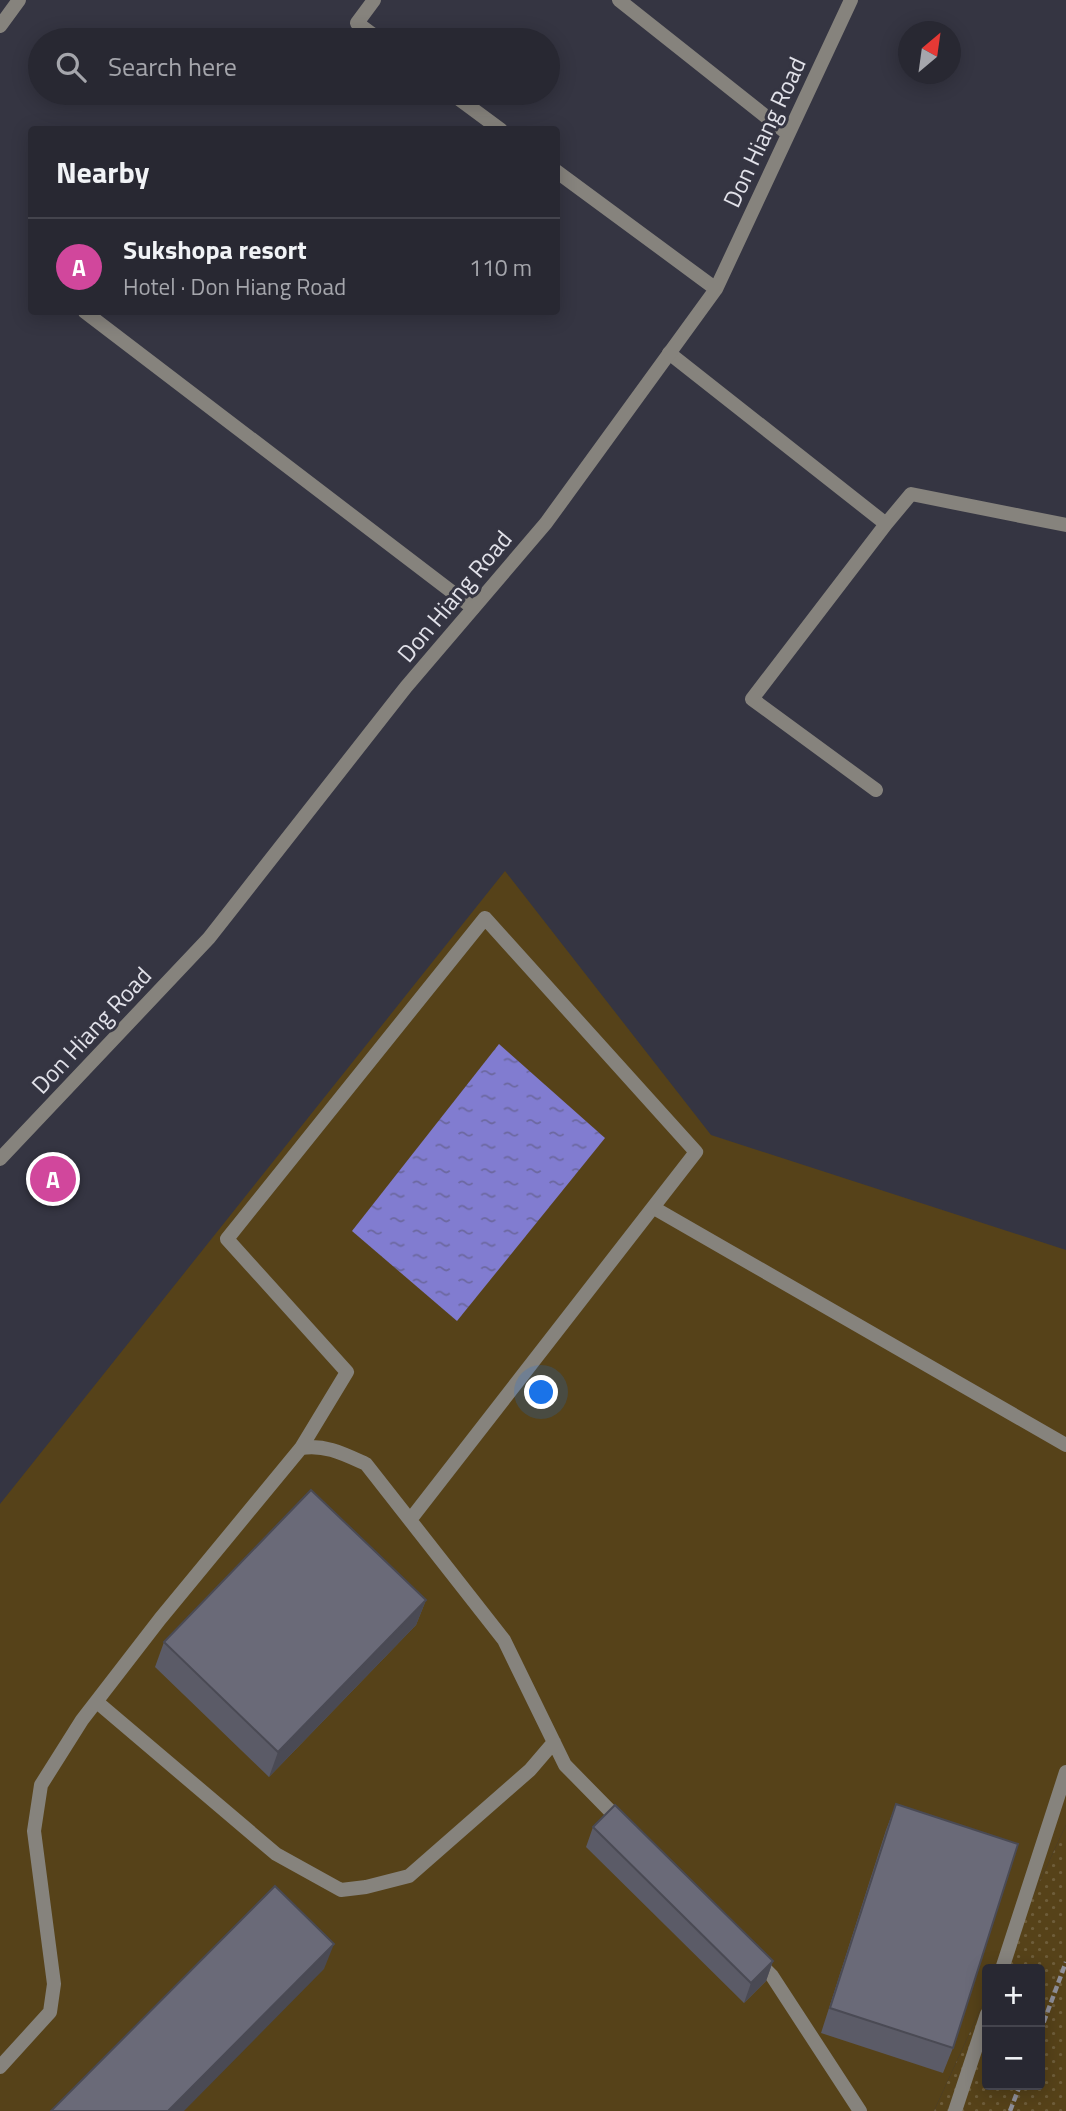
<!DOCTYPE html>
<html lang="en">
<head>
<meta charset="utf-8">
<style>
  body { margin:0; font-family:"Titillium Web",sans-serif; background:#30303a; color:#f1f3f6 }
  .controls { position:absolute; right:21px; bottom:21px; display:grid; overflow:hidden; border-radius:7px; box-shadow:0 4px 18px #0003 }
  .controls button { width:63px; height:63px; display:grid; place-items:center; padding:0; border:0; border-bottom:2px solid #44444d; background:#282832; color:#f1f3f6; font:35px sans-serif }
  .compass { position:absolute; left:898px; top:21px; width:63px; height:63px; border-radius:50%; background:#282832; box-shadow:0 4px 18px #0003; rotate:29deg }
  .you { position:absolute; left:542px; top:1393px; width:24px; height:24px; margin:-18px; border:5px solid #fff; border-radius:50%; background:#1a73e8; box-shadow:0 0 0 10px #1a73e833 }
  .badge { display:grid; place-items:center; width:46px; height:46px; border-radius:50%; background:#e4ad35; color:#fff; font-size:23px; font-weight:700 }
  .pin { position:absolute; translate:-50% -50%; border:4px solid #fff; box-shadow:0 2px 7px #0006 }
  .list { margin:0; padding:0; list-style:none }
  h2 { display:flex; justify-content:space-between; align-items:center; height:91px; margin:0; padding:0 28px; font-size:30px }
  h2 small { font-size:23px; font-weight:400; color:#a5a6ac }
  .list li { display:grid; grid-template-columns:46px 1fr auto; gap:21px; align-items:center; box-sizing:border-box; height:98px; padding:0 28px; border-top:2px solid #44444d }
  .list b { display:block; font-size:26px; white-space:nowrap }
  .list p { margin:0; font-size:23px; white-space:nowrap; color:#a5a6ac }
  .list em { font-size:23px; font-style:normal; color:#a5a6ac }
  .icon { flex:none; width:38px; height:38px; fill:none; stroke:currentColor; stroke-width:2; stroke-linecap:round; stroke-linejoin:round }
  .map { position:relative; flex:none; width:1066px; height:2111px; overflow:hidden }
  .search { position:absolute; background:#282832; box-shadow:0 4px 18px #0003; left:28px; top:28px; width:532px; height:77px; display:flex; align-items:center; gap:18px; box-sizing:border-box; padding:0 24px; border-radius:38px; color:#a5a6ac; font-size:26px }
  .panel { position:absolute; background:#282832; box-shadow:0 4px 18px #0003; left:28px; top:126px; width:532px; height:189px; border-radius:7px }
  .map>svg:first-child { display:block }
  .grass { fill:#564219 }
  .park { fill:url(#park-dots) }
  .water { fill:url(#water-ripples) }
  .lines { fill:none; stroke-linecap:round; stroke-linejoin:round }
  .path { stroke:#8e8e98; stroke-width:4.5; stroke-dasharray:7 3.5; stroke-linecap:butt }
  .service { stroke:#86837d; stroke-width:14 }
  .minor { stroke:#86837d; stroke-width:14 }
  .wall { fill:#5b5b67 }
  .shaded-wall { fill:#4a4a54 }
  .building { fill:#6a6a78; stroke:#4a4a54; stroke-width:2 }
  .labels { text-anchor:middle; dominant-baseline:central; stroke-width:6; stroke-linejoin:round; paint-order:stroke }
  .street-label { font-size:24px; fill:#e1e1e9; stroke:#353542 }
</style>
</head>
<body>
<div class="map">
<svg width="1066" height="2111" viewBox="0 0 1066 2111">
  <defs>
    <pattern id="park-dots" width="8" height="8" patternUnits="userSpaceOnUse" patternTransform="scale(1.75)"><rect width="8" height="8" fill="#564219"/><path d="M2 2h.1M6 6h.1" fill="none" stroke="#6e5d3a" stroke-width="1.8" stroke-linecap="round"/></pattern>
    <pattern id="water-ripples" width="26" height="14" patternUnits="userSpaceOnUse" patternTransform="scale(1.75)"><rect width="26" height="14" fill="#817cd0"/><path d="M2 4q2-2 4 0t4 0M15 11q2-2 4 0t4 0" fill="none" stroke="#6c68a0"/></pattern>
  </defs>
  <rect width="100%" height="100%" fill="#353542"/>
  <path class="grass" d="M 505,871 L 711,1135 L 1066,1250 L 1066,1825 L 999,1969 L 987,1969 L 987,1995 L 934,2111 L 0,2111 L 0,1504 Z"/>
  <path class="park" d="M 1066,1825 L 1066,2111 L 934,2111 L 987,1995 L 987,2085 L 1040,2085 L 1040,1969 L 999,1969 Z"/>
  <path class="water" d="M 499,1044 L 605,1138 L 457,1321 L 352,1231 Z"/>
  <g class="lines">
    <path class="path" d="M 1040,2032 L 1066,1962
      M 1010,2111 L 1020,2085"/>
    <path class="service" d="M 85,312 L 473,608
      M 669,353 L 886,524 L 752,699 L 876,790
      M 886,524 L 911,494 L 1066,525
      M 654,1208 L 1066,1445
      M 301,1448 L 347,1372 L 227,1239 L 485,918 L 696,1152 L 410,1520
      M 97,1702 L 276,1854 L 341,1890 L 366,1887 L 409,1876 L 530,1770 L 554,1742
      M 755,1959 L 772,1976 L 860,2111
      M 1002,1969 L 1066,1772
      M 0,2067 L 50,2012 L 54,1984 L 34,1831 L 41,1785 L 82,1720 L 160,1619 L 301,1448 C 325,1444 344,1454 366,1464 L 504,1640 L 565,1765 L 621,1822
      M 955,2111 L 987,2014"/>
    <path class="minor" d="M 374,0 L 357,23 L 380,40
      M 619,0 L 788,134
      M 0,26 L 19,0
      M 451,93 L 501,130
      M 556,171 L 716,289
      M 0,1159 L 209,938 L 406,687 L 546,523 L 716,289 L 851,0"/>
  </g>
  <path class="wall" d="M 426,1600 L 416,1625 L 269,1777 L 155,1667 L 164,1642 Z
    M 896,1804 L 953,2048 L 943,2073 L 821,2033 L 886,1830 Z
    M 593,1827 L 773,1961 L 766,1981 L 744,2003 L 586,1847 Z"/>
  <path class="shaded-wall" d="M 426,1600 L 416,1625 L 269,1777 L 278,1752 Z
    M 334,1944 L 324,1969 L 184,2111 L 168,2111 Z
    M 773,1961 L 766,1981 L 744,2003 L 751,1983 Z"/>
  <path class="building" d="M 311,1490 L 426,1600 L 278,1752 L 164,1642 Z
    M 896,1804 L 1018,1844 L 953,2048 L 830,2008 Z
    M 615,1805 L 773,1961 L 751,1983 L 593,1827 Z
    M 275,1886 L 334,1944 L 168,2111 L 51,2111 Z"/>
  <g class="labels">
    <g class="street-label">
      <text transform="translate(764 132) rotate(-65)">Don Hiang Road</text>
      <text transform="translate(454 596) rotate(-50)">Don Hiang Road</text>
      <text transform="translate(91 1030) rotate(-47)">Don Hiang Road</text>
    </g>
  </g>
</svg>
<div class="controls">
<button>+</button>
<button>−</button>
</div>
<svg class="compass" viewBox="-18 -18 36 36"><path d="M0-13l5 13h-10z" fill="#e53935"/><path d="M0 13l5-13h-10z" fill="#a5a6ac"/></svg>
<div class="you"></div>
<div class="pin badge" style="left:53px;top:1179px;background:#d1479c">A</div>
<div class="search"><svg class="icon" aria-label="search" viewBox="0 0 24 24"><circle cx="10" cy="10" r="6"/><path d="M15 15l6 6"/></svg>Search here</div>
<section class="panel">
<h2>Nearby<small></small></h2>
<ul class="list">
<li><span class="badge" style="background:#d1479c">A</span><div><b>Sukshopa resort</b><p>Hotel · Don Hiang Road</p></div><em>110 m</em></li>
</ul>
</section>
</div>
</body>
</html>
